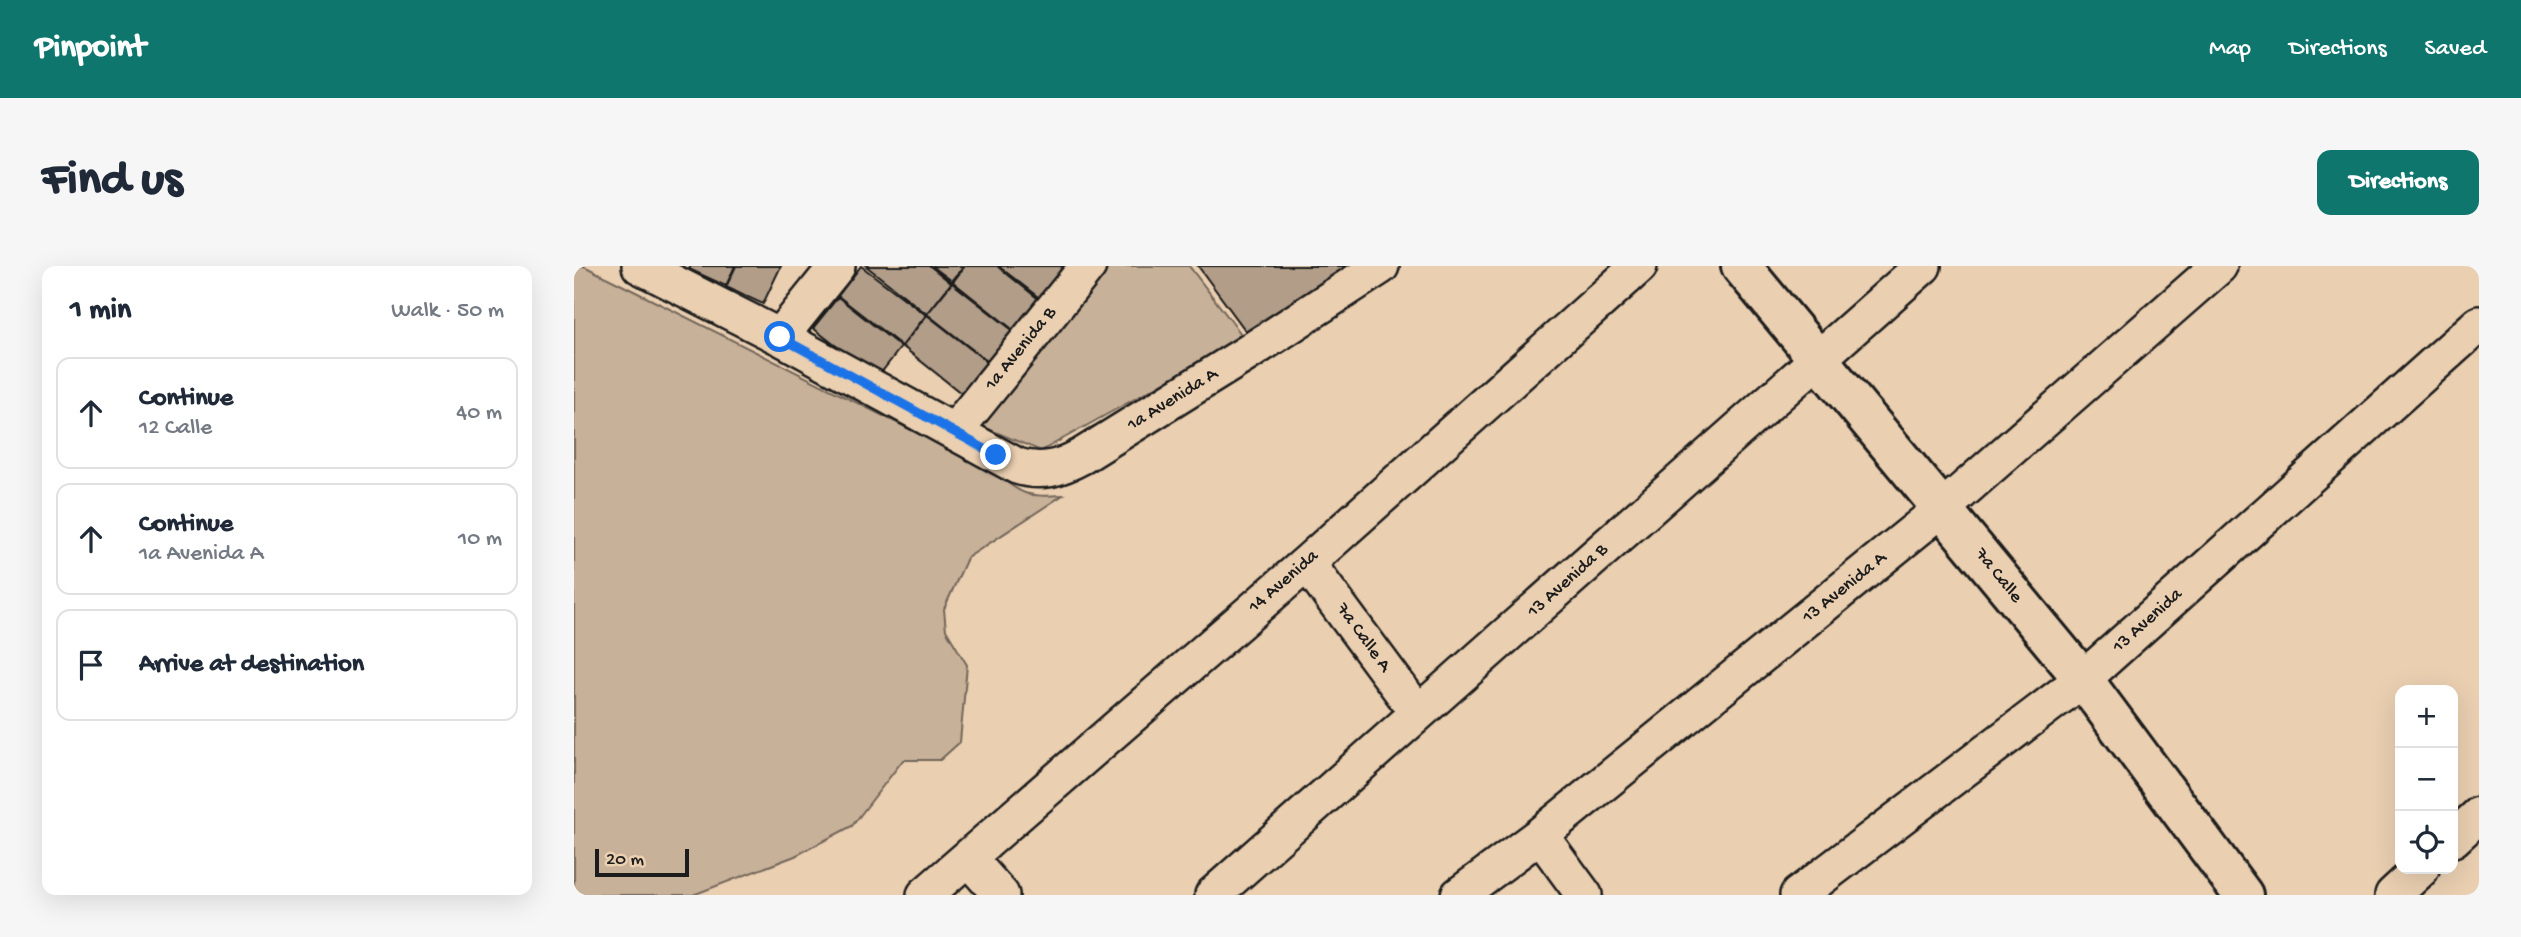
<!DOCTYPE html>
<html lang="en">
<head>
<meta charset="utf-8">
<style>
  body { margin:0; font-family:"Gochi Hand",sans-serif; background:#f6f6f7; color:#1f2937 }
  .controls { position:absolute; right:21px; bottom:21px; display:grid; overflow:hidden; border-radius:14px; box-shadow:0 7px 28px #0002 }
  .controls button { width:63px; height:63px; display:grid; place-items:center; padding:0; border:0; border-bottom:2px solid #e0e1e3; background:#fff; color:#1f2937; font:35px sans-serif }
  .scale { position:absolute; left:21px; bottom:18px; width:94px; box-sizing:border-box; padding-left:7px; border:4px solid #1c1c1c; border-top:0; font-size:19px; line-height:24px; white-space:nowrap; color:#1c1c1c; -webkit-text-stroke:5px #eacfb1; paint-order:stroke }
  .stop { position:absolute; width:21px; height:21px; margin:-16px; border:5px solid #1a73e8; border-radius:50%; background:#fff }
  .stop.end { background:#1a73e8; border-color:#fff; box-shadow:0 2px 7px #0008 }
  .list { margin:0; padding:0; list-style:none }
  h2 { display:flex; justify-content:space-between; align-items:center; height:91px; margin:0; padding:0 28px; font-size:30px }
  h2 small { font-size:23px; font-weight:400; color:#747a83 }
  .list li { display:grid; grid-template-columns:46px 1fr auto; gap:21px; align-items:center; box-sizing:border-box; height:112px; margin:0 14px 14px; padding:0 14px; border:2px solid #e0e1e3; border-radius:14px }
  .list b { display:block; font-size:26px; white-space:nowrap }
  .list p { margin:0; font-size:23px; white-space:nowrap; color:#747a83 }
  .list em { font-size:23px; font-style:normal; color:#747a83 }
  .icon { flex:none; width:38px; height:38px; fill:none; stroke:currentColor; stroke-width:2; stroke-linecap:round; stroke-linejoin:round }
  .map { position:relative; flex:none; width:1905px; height:629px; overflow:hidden; border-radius:14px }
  header { display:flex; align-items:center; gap:42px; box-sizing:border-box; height:98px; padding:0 35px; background:#0f766e; color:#fff }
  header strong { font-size:33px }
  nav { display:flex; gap:38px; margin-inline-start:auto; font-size:24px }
  .intro { display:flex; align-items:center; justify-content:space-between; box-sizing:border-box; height:168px; padding:0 42px }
  h1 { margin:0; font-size:49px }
  .button { padding:18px 32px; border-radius:14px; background:#0f766e; color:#fff; font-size:24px; font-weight:700 }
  main { display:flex; gap:42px; padding:0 42px }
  aside { flex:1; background:#fff; border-radius:14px; box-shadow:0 7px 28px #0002 }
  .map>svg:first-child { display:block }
  .green { fill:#c8b199; stroke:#72665a; stroke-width:2 }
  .building { fill:#b19d88; stroke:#1c1c1c; stroke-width:2 }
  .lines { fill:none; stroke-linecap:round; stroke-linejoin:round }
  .minor-casing { stroke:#1c1c1c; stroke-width:40 }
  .major-casing { stroke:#1c1c1c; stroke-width:44 }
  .minor { stroke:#eacfb1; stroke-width:35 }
  .major { stroke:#eacfb1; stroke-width:38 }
  .route { stroke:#1a73e8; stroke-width:9 }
  .labels { text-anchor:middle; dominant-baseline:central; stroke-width:5; stroke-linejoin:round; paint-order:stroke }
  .street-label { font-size:19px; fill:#1c1c1c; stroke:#eacfb1 }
</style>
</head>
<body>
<header>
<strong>Pinpoint</strong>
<nav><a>Map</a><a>Directions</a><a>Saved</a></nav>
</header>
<div class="intro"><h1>Find us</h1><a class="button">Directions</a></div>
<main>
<aside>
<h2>1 min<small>Walk · 50 m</small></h2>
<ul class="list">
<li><svg class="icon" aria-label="ahead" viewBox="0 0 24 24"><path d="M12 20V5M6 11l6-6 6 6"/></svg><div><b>Continue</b><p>12 Calle</p></div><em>40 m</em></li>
<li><svg class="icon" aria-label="ahead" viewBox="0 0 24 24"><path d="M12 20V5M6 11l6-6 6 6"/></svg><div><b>Continue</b><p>1a Avenida A</p></div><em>10 m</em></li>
<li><svg class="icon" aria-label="arrive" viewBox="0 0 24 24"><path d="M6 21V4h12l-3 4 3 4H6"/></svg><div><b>Arrive at destination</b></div></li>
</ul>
</aside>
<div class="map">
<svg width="1905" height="629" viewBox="0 0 1905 629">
  <rect width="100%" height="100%" fill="#eacfb1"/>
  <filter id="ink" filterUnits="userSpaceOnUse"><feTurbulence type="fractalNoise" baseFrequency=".0143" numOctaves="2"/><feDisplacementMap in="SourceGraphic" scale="14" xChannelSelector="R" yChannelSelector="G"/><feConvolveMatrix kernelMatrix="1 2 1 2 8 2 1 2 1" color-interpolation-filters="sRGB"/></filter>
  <g filter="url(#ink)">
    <path class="green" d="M 0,0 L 10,0 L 421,206 C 448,230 453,231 489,229 L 393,292 L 370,343 L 372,364 L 393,399 L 386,476 L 366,494 L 329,494 L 278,560 L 221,590 L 119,629 L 0,629 Z
      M 530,0 L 615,0 L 670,72 L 467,185 L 400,157 Z"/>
    <path class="building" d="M 117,0 L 161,0 L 152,20 L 115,3 Z
      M 162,0 L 207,0 L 189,38 L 152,21 Z
      M 287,0 L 352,49 L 328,80 L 264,30 Z
      M 292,0 L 356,0 L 377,17 L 353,48 Z
      M 358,0 L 390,0 L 378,15 Z
      M 391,0 L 423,0 L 467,35 L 442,66 L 379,16 Z
      M 424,0 L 489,0 L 492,2 L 468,34 Z
      M 624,0 L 780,0 L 677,72 Z
      M 378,17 L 442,67 L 417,98 L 353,48 Z
      M 264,31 L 327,81 L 303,112 L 239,62 Z
      M 353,49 L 417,99 L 392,131 L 328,80 Z"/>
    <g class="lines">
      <g class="minor-casing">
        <path id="minor" d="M 66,0 L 206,71 L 443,200 C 468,208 486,202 508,190 L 672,88 L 807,0
          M 206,71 L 263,0
          M 380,166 L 514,0
          M 733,297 L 844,447
          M 966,569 L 1010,629
          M 1879,573 L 1905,549
          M 394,592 L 427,629
          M 351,629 L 733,297 L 1065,0
          M 639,629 L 1349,0
          M 885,629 L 966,569 L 1369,242 L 1645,0
          M 1224,629 L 1509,413 L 1905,58
          M 1819,629 L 1847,603"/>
      </g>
      <g class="major-casing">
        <path id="major" d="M 1167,0 L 1509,413 L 1669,629"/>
      </g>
      <use href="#minor" class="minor"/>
      <use href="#major" class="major"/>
    </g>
  </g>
  <g class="lines" filter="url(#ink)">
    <path class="route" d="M 206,71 L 422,189"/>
  </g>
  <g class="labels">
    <g class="street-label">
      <text transform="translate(447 83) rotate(-51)">1a Avenida B</text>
      <text transform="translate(599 134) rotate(-32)">1a Avenida A</text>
      <text transform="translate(1424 310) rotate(51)">7a Calle</text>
      <text transform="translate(994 315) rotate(-42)">13 Avenida B</text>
      <text transform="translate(710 316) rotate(-41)">14 Avenida</text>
      <text transform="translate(1271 322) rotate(-39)">13 Avenida A</text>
      <text transform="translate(1574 355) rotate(-42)">13 Avenida</text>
      <text transform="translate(789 372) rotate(54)">7a Calle A</text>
    </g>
  </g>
</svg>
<div class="controls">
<button>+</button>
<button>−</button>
<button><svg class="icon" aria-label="locate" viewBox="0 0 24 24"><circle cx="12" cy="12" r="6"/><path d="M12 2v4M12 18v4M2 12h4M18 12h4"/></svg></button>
</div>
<div class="scale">20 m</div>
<div class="stop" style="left:206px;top:71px"></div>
<div class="stop end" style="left:422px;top:189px"></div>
</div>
</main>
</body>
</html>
